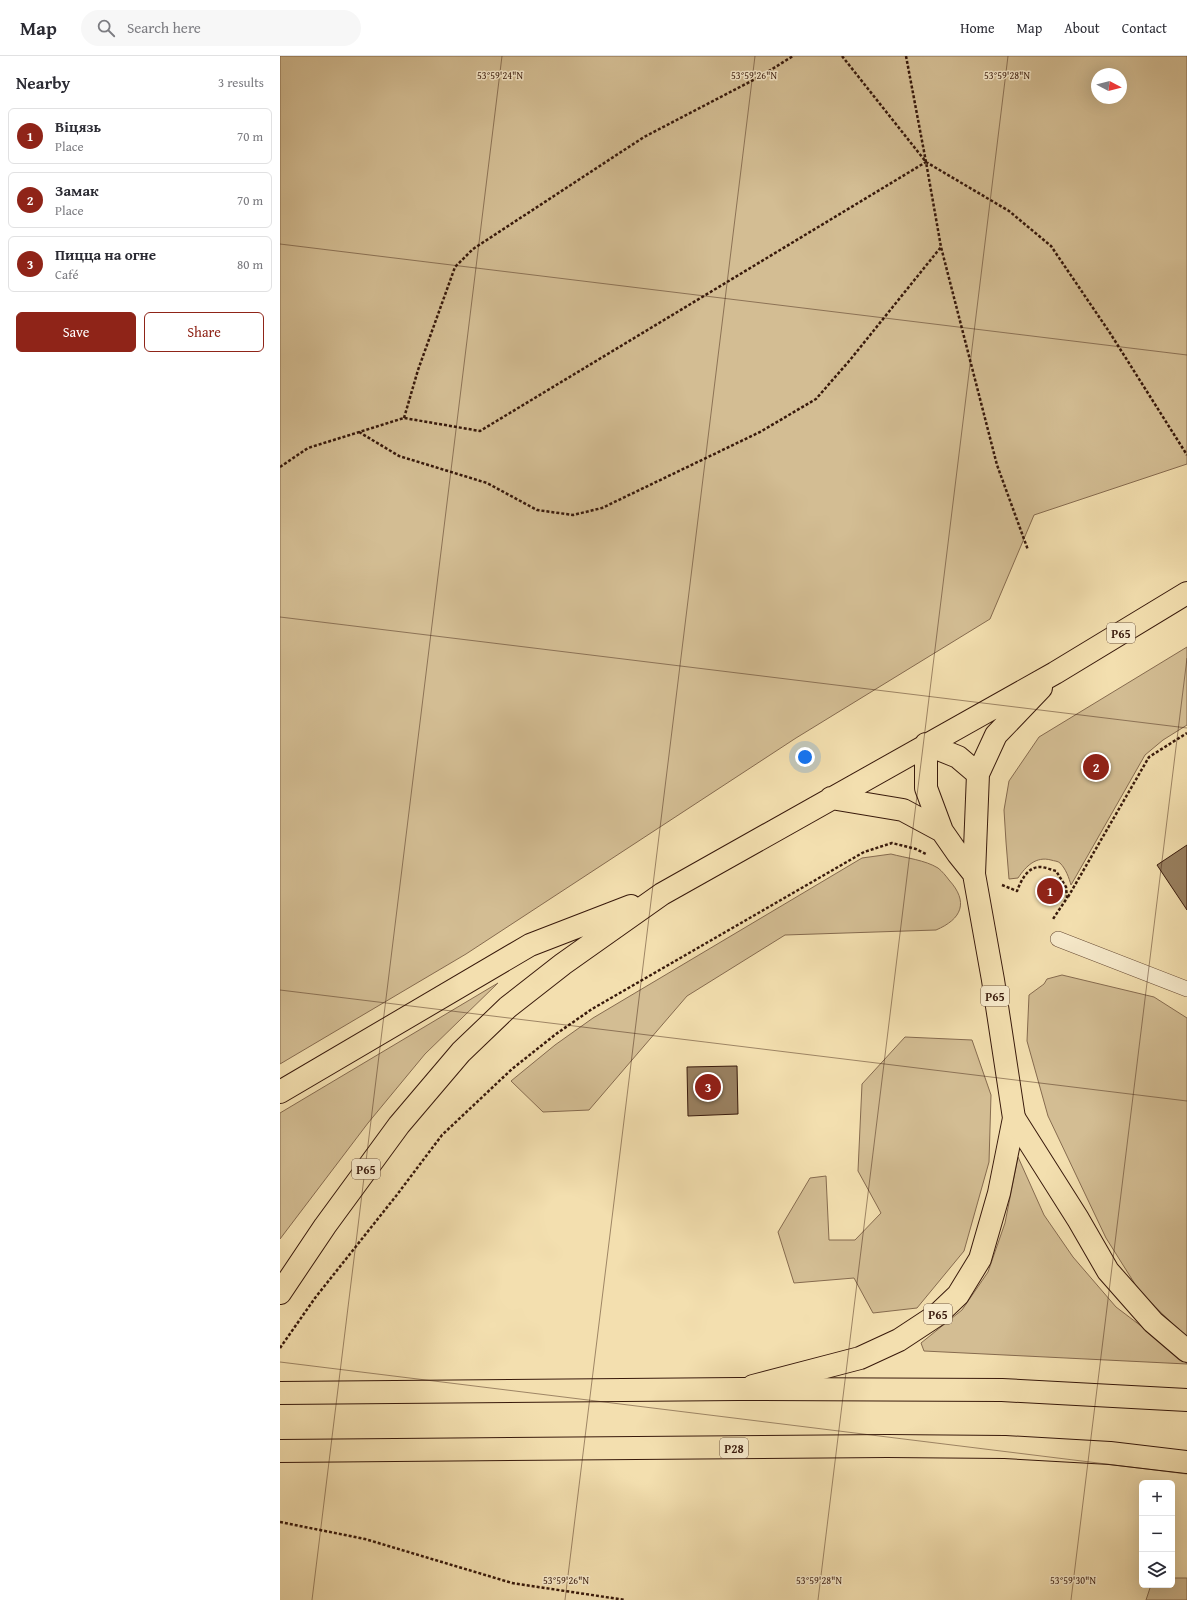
<!DOCTYPE html>
<html lang="en">
<head>
<meta charset="utf-8">
<style>
  body { margin:0; font-family:"Gentium Book Plus",serif; background:#f7f7f7; color:#2b2b33 }
  .controls { position:absolute; right:12px; bottom:12px; display:grid; overflow:hidden; border-radius:6px; box-shadow:0 4px 16px #0002 }
  .controls button { width:36px; height:36px; display:grid; place-items:center; padding:0; border:0; border-bottom:1px solid #e1e1e2; background:#fff; color:#2b2b33; font:20px sans-serif }
  .compass { position:absolute; left:811px; top:12px; width:36px; height:36px; border-radius:50%; background:#fff; box-shadow:0 4px 16px #0002; rotate:97deg }
  .you { position:absolute; left:525px; top:701px; width:14px; height:14px; margin:-10px; border:3px solid #fff; border-radius:50%; background:#1a73e8; box-shadow:0 0 0 6px #1a73e833 }
  .badge { display:grid; place-items:center; width:26px; height:26px; border-radius:50%; background:#8f2418; color:#fff; font-size:13px; font-weight:700 }
  .pin { position:absolute; translate:-50% -50%; border:2px solid #fff; box-shadow:0 1px 4px #0006 }
  .list { margin:0; padding:0; list-style:none }
  h2 { display:flex; justify-content:space-between; align-items:center; height:52px; margin:0; padding:0 16px; font-size:17px }
  h2 small { font-size:13px; font-weight:400; color:#7c7c81 }
  .list li { display:grid; grid-template-columns:26px 1fr auto; gap:12px; align-items:center; box-sizing:border-box; height:56px; margin:0 8px 8px; padding:0 8px; border:1px solid #e1e1e2; border-radius:6px }
  .list b { display:block; font-size:15px; white-space:nowrap }
  .list p { margin:0; font-size:13px; white-space:nowrap; color:#7c7c81 }
  .list em { font-size:13px; font-style:normal; color:#7c7c81 }
  .actions { display:flex; gap:8px; padding:12px 16px }
  .actions a { flex:1; padding:9px 0; border:1px solid #8f2418; border-radius:6px; text-align:center; font-size:14px; color:#8f2418 }
  .actions .main { background:#8f2418; color:#fff }
  .icon { flex:none; width:22px; height:22px; fill:none; stroke:currentColor; stroke-width:2; stroke-linecap:round; stroke-linejoin:round }
  .map { position:relative; flex:none; width:907px; height:1544px; overflow:hidden }
  header { display:flex; align-items:center; gap:24px; box-sizing:border-box; height:56px; padding:0 20px; background:#fff; border-bottom:1px solid #e1e1e2 }
  header strong { font-size:19px }
  nav { display:flex; gap:22px; margin-inline-start:auto; font-size:14px }
  .search { width:280px; height:36px; background:#f7f7f7; display:flex; align-items:center; gap:10px; box-sizing:border-box; padding:0 14px; border-radius:22px; color:#7c7c81; font-size:15px }
  main { display:flex }
  aside { flex:1; background:#fff }
  .map>svg:first-child { display:block }
  .green { fill:#d3bd93; stroke:#866b4f; fill-rule:evenodd }
  .building { fill:#998060; stroke:#38190b }
  .lines { fill:none; stroke-linecap:round; stroke-linejoin:round }
  .lane-casing { stroke:#674a34; stroke-width:16 }
  .primary-casing { stroke:#38190b; stroke-width:24 }
  .highway-casing { stroke:#38190b; stroke-width:24 }
  .path { stroke:#38190b; stroke-width:2.5; stroke-dasharray:3 2; stroke-linecap:butt }
  .lane { stroke:#f7eacb; stroke-width:15 }
  .primary { stroke:#f3dfaf; stroke-width:22 }
  .highway { stroke:#f3dfaf; stroke-width:22 }
  .ticks { fill:none; stroke:#38190b; stroke-width:1; stroke-opacity:0.45 }
  .labels { text-anchor:middle; dominant-baseline:central; stroke-width:3; stroke-linejoin:round; paint-order:stroke }
  .shield { fill:#f7eacb; stroke:#715845; stroke-width:1 }
  .shield-label { font-size:12px; font-weight:bold; fill:#38190b }
  .ticks-label { font-size:10px; text-anchor:middle; fill:#38190b; stroke:#f7eacb; stroke-width:3; stroke-linejoin:round; paint-order:stroke }
</style>
</head>
<body>
<header>
<strong>Map</strong>
<div class="search"><svg class="icon" aria-label="search" viewBox="0 0 24 24"><circle cx="10" cy="10" r="6"/><path d="M15 15l6 6"/></svg>Search here</div>
<nav><a>Home</a><a>Map</a><a>About</a><a>Contact</a></nav>
</header>
<main>
<aside>
<h2>Nearby<small>3 results</small></h2>
<ul class="list">
<li><span class="badge">1</span><div><b>Віцязь</b><p>Place</p></div><em>70 m</em></li>
<li><span class="badge">2</span><div><b>Замак</b><p>Place</p></div><em>70 m</em></li>
<li><span class="badge">3</span><div><b>Пицца на огне</b><p>Café</p></div><em>80 m</em></li>
</ul>
<div class="actions"><a class="main">Save</a><a>Share</a></div>
</aside>
<div class="map">
<svg width="907" height="1544" viewBox="0 0 907 1544">
  <rect width="100%" height="100%" fill="#f3dfaf"/>
  <filter id="stains"><feTurbulence type="fractalNoise" baseFrequency=".005" numOctaves="4"/><feColorMatrix values="0 0 0 0 .2 0 0 0 0 .09 0 0 0 0 .02 0 0 0 .5 -.17"/></filter>
  <radialGradient id="worn" r=".72"><stop offset=".6" stop-color="#630" stop-opacity="0"/><stop offset="1" stop-color="#630" stop-opacity=".3"/></radialGradient>
  <path class="green" d="M 0,0 L 907,0 L 907,408 L 754,459 L 710,563 L 516,682 L 186,898 L 0,1008 ZM 817,18 L 841,18 L 841,42 L 817,42 Z
    M 907,591 L 907,669 L 883,684 L 865,699 L 791,829 C 789,822 786,813 780,807 C 778,805 774,805 771,804 C 756,800 746,810 738,822 L 729,823 L 726,786 L 724,754 L 729,725 L 759,681 Z
    M 611,798 C 626,802 645,804 658,812 C 662,815 666,820 669,824 C 689,846 682,863 656,874 L 505,879 L 407,940 L 309,1054 L 263,1056 L 231,1025 L 275,989 L 313,962 L 582,802 Z
    M 782,919 L 874,941 L 907,962 L 907,1282 L 860,1236 L 826,1182 L 768,1060 L 747,985 L 749,939 L 764,928 L 767,923 Z
    M 218,927 L 145,998 L 88,1067 L 0,1183 L 0,1057 Z
    M 625,981 L 692,984 L 711,1039 L 709,1106 L 684,1195 L 637,1252 L 593,1257 L 574,1222 L 514,1227 L 498,1176 L 530,1122 L 546,1120 L 549,1184 L 575,1184 L 601,1157 L 578,1115 L 582,1028 Z
    M 738,1101 L 764,1159 L 793,1201 L 836,1251 L 898,1298 L 907,1308 L 644,1295 L 641,1287 L 682,1254 L 708,1216 L 725,1167 Z
    M 892,1522 L 907,1522 L 907,1544 L 866,1544 L 871,1529 L 892,1529 Z"/>
  <path class="building" d="M 907,789 L 907,854 L 877,809 Z
    M 457,1010 L 458,1058 L 408,1060 L 407,1011 Z"/>
  <g class="lines">
    <g class="lane-casing">
      <path id="lane" d="M 778,883 L 907,933"/>
    </g>
    <g class="primary-casing">
      <path id="primary" d="M 646,688 L 646,732 L 662,775 L 678,798 L 694,818
        M 646,688 L 678,701 L 698,718
        M 551,742 L 623,754 L 662,775
        M 0,1036 L 250,889 L 351,850
        M 0,1237 L 45,1170 L 119,1069 L 181,996 L 228,951 L 283,908 L 382,838 L 775,617 L 907,537
        M 473,1330 L 580,1302 L 619,1284 L 657,1259 L 678,1239 L 700,1203 L 719,1137 L 734,1062 L 713,924 L 694,818 L 698,718 L 716,679 L 761,632"/>
    </g>
    <g class="highway-casing">
      <path id="highway" d="M 734,1062 L 798,1163 L 828,1215 L 873,1266 L 907,1295
        M 0,1337 L 458,1333 L 722,1334 L 907,1344
        M 0,1395 L 607,1390 L 725,1391 L 830,1397 L 907,1406"/>
    </g>
    <path class="path" d="M 562,0 L 646,106 L 729,155 L 771,190 L 830,277 L 907,399
      M 626,0 L 646,106 L 661,191 L 717,409 L 748,494
      M 124,362 L 138,314 L 175,211 L 193,193 L 364,81 L 481,20 L 513,0
      M 79,376 L 119,400 L 207,427 L 257,454 L 293,459 L 322,452 L 480,376 L 536,343 L 570,304 L 661,191
      M 0,411 L 28,392 L 124,362 L 200,375 L 646,106
      M 722,829 L 737,835 C 741,825 747,811 760,811 C 765,811 772,814 776,815 L 786,831 L 787,842 L 773,863
      M 788,841 L 869,701 L 907,677
      M 0,1292 L 35,1242 L 116,1140 L 162,1079 L 232,1013 L 276,978 L 312,953 L 584,796 L 612,787 L 636,793 L 646,798
      M 0,1466 L 85,1483 L 232,1527 L 345,1544"/>
    <use href="#lane" class="lane"/>
    <use href="#primary" class="primary"/>
    <use href="#highway" class="highway"/>
  </g>
  <path class="ticks" d="M 0,188 L 907,299M 0,561 L 907,672M 0,934 L 907,1045M 0,1306 L 907,1418M 32,1544 L 222,0M 285,1544 L 475,0M 538,1544 L 728,0M 791,1544 L 907,602"/>
  <g class="labels">
    <g class="shield">
      <rect x="827" y="567" width="28" height="20" rx="3"/>
      <rect x="701" y="930" width="28" height="20" rx="3"/>
      <rect x="72" y="1103" width="28" height="20" rx="3"/>
      <rect x="644" y="1248" width="28" height="20" rx="3"/>
      <rect x="440" y="1382" width="28" height="20" rx="3"/>
    </g>
    <g class="shield-label">
      <text x="841" y="577">Р65</text>
      <text x="715" y="940">Р65</text>
      <text x="86" y="1113">Р65</text>
      <text x="658" y="1258">Р65</text>
      <text x="454" y="1392">Р28</text>
    </g>
  </g>
  <g class="ticks-label">
    <text x="220" y="23">53°59'24"N</text>
    <text x="474" y="23">53°59'26"N</text>
    <text x="727" y="23">53°59'28"N</text>
    <text x="286" y="1528">53°59'26"N</text>
    <text x="539" y="1528">53°59'28"N</text>
    <text x="793" y="1528">53°59'30"N</text>
  </g>
  <rect width="100%" height="100%" filter="url(#stains)"/>
  <rect width="100%" height="100%" fill="url(#worn)"/>
</svg>
<div class="controls">
<button>+</button>
<button>−</button>
<button><svg class="icon" aria-label="layers" viewBox="0 0 24 24"><path d="M12 4l9 5-9 5-9-5zM3 14l9 5 9-5"/></svg></button>
</div>
<svg class="compass" viewBox="-18 -18 36 36"><path d="M0-13l5 13h-10z" fill="#e53935"/><path d="M0 13l5-13h-10z" fill="#7c7c81"/></svg>
<div class="you"></div>
<div class="pin badge" style="left:770px;top:835px">1</div>
<div class="pin badge" style="left:816px;top:711px">2</div>
<div class="pin badge" style="left:428px;top:1031px">3</div>
</div>
</main>
</body>
</html>
